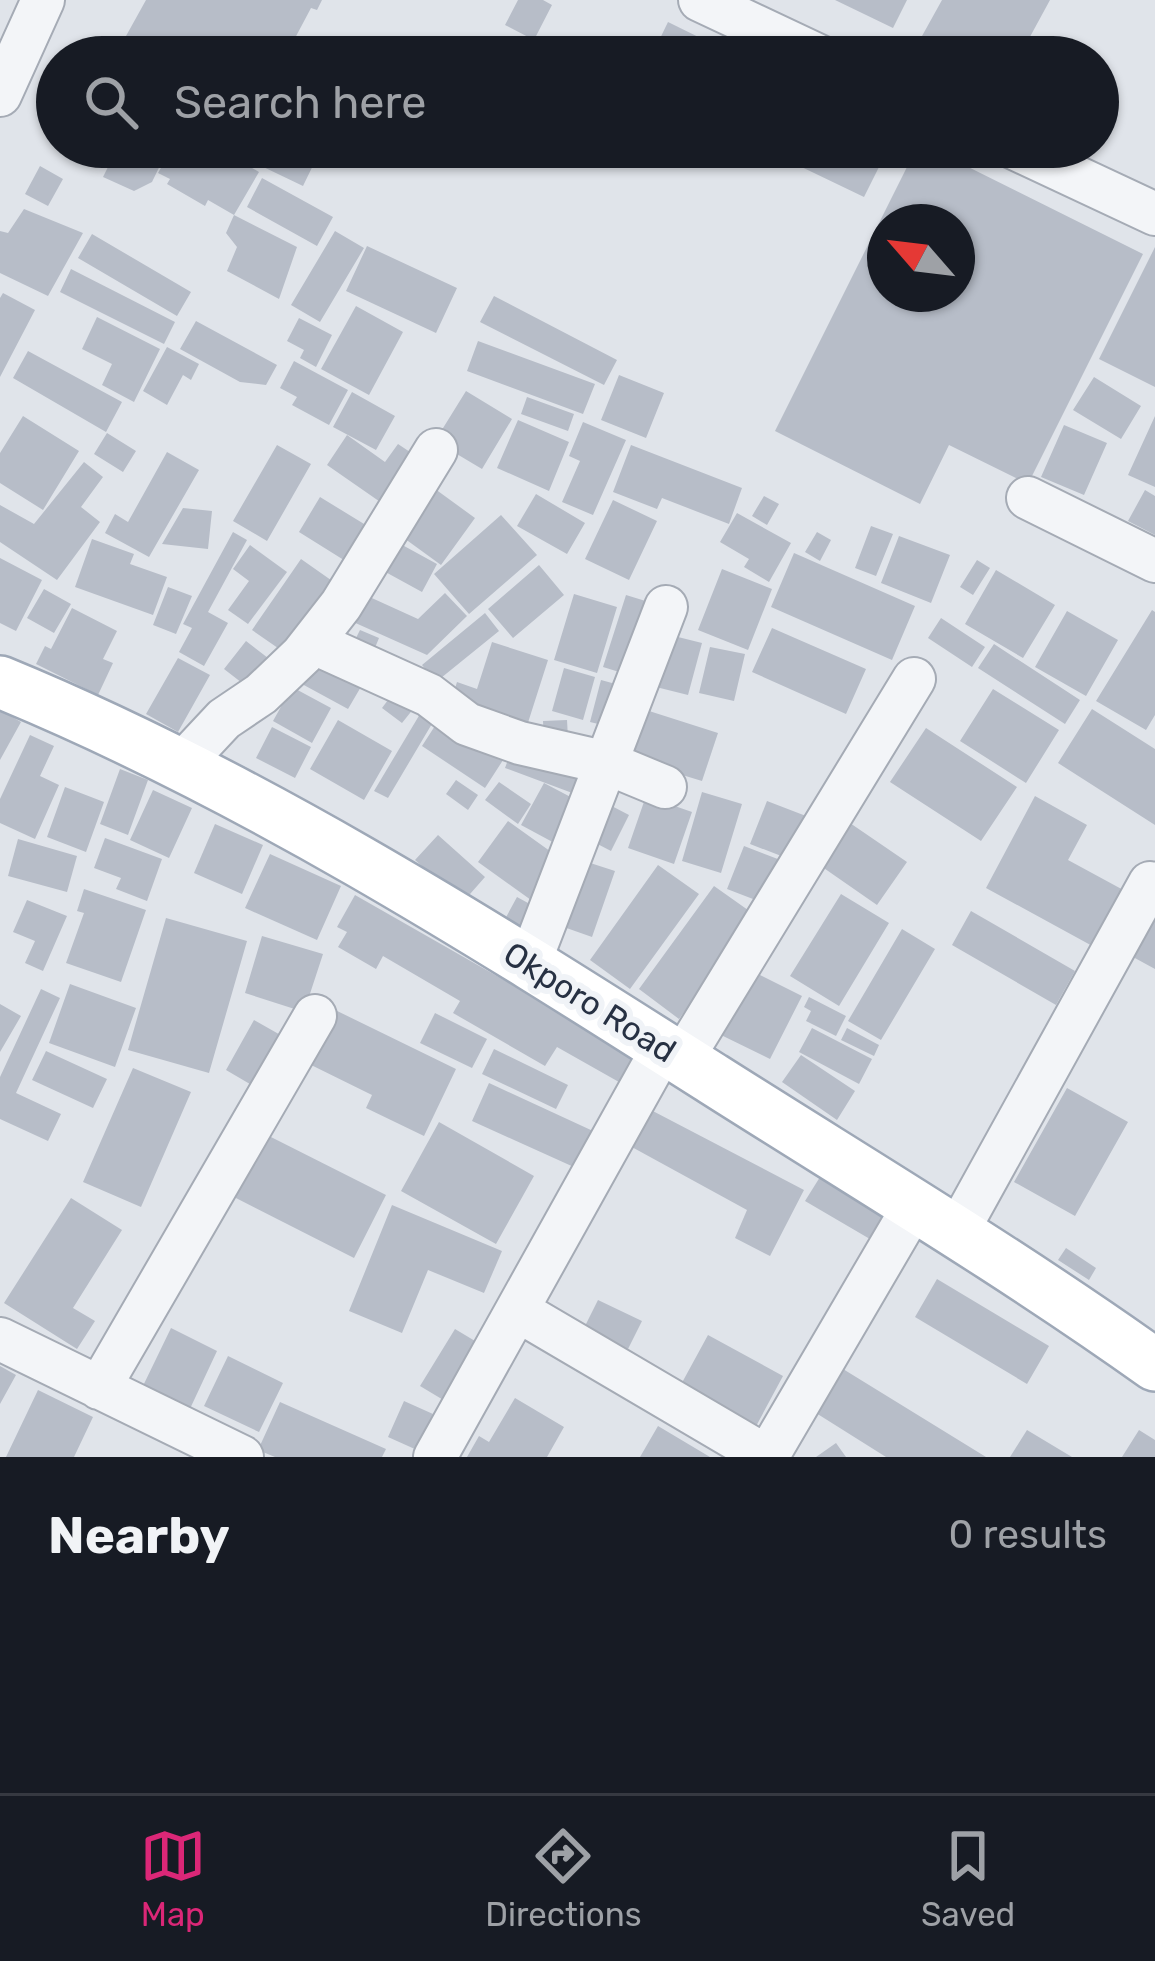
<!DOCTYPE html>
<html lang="en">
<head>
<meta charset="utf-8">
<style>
  body { margin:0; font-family:Rubik,sans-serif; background:#20242c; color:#f1f3f6 }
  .compass { position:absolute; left:867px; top:204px; width:108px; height:108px; border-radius:50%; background:#171b24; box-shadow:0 3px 9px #0004; rotate:298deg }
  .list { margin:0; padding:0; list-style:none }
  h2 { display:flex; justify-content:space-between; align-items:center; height:156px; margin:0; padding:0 48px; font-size:51px }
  h2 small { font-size:39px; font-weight:400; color:#9ea1a6 }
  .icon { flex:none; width:66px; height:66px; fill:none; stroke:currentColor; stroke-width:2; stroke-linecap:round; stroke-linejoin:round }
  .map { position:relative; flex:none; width:1155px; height:1457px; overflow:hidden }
  .search { position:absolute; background:#171b24; box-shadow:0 3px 9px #0004; left:36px; right:36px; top:36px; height:132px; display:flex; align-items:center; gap:30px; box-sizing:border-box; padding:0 42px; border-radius:66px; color:#9ea1a6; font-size:45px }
  .sheet { height:336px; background:#171b24 }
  nav { display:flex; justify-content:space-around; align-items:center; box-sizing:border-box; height:168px; border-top:3px solid #363941; background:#171b24; font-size:33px; color:#9ea1a6 }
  nav a { display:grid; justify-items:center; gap:6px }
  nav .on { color:#db2777 }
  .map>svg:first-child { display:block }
  .building { fill:#b7bdc8; fill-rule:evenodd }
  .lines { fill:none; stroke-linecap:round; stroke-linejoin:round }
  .minor-casing { stroke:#a5abb5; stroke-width:46 }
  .major-casing { stroke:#9ea8b7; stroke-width:56 }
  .minor { stroke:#f3f5f8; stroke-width:42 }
  .major { stroke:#fff; stroke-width:51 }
  .labels { text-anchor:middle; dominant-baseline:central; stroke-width:12; stroke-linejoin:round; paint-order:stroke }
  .street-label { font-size:33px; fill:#273143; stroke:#f0f3f7 }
</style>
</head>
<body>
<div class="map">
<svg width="1155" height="1457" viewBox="0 0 1155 1457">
  <rect width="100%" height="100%" fill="#e0e4ea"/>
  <path class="building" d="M 146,0 L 322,0 L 317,10 L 311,8 L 285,57 L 143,57 L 121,45 Z
    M 518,0 L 543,0 L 552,5 L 534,40 L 505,25 Z
    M 835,0 L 907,0 L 893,28 Z
    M 942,0 L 1050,0 L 1019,57 L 960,57 L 922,36 Z
    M 668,22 L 739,57 L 651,57 Z
    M 118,147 L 169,147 L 152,182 L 134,191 L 103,177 Z
    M 173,147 L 216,147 L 259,172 L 234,215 L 297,247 L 279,299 L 227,271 L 237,247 L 226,233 L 234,215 L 208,200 L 205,206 L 167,184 L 170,179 L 158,173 Z
    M 234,147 L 311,147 L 320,151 L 303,186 L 232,152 Z
    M 760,147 L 889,147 L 864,197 Z
    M 917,147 L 928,147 L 1143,254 L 1028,484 L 949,445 L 920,504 L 775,431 ZM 885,222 L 957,222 L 957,294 L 885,294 Z
    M 40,166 L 63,179 L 48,206 L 25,194 Z
    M 262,178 L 333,217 L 317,246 L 247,207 Z
    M 24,209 L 83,233 L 48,296 L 0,273 L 0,231 L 8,233 Z
    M 335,231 L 364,248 L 320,322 L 291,305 Z
    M 92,234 L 191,292 L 177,316 L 78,258 Z
    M 367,246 L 457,288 L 436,333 L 346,291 Z
    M 1155,247 L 1155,387 L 1099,359 Z
    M 71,269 L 175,322 L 164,344 L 60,292 Z
    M 3,293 L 35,310 L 0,377 L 0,298 Z
    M 494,296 L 617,360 L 604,385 L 480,322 Z
    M 356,306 L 403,332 L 369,395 L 321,369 Z
    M 97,317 L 160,349 L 134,402 L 102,385 L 112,364 L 82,349 Z
    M 299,318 L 332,335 L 316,367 L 300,358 L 304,350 L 287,341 Z
    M 196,321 L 277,365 L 266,385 L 240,382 L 180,349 Z
    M 478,341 L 595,384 L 583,414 L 467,371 Z
    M 167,347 L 199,364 L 191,380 L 183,375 L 167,405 L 143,391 Z
    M 28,351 L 122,402 L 106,432 L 13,378 Z
    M 294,361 L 348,390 L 329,425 L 292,405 L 297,397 L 280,388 Z
    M 619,375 L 664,393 L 646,438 L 601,420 Z
    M 1094,377 L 1141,406 L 1121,439 L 1073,410 Z
    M 466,391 L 512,419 L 482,469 L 435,441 Z
    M 352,392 L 395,416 L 376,450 L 333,427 Z
    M 527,397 L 574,414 L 568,431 L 521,414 Z
    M 23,416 L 79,451 L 43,510 L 0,483 L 0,453 Z
    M 1155,416 L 1155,487 L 1128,475 Z
    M 518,420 L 569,442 L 549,491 L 497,468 Z
    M 583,422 L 626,440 L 593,515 L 562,502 L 580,461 L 569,456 Z
    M 1064,425 L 1107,443 L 1084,495 L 1041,477 Z
    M 107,433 L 136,451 L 123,472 L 94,454 Z
    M 347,435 L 385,462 L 398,444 L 419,458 L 386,506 L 327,465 Z
    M 277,445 L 311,464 L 267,541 L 233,521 Z
    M 631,445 L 742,488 L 729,524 L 662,498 L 657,509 L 613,492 Z
    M 167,452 L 199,470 L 149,557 L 105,533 L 115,514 L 128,522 Z
    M 84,462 L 103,477 L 81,507 L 100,522 L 57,580 L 0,542 L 0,505 L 34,524 Z
    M 431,486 L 475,518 L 441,565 L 397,533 Z
    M 1145,490 L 1155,496 L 1155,535 L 1128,521 Z
    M 536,494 L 585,523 L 567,554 L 517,526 Z
    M 764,496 L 779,504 L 767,525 L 752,516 Z
    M 320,497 L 369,527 L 347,562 L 299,532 Z
    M 613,500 L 657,521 L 629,580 L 585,559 Z
    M 183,508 L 212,511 L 208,549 L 162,544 Z
    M 737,513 L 791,543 L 769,582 L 744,567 L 749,559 L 720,542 Z
    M 501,515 L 537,555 L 469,614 L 434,574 Z
    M 871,526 L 893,534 L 876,576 L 855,568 Z
    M 233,532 L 247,540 L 208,612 L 228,623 L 204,666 L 179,652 L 192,628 L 183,624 Z
    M 817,532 L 831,540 L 820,561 L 805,552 Z
    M 899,536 L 950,555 L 931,603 L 881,583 Z
    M 92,539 L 134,554 L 130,564 L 167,577 L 153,615 L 75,587 Z
    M 395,541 L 437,564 L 422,592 L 380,569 Z
    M 250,545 L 287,572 L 248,624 L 228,610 L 249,581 L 233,569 Z
    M 794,553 L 915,606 L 892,660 L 771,607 Z
    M 0,558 L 42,580 L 16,631 L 0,623 Z
    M 301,559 L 338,585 L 288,655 L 252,630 Z
    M 977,560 L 990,568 L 973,595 L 960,587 Z
    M 539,565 L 564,595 L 513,638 L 488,609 Z
    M 722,569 L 772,589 L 748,650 L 698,630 Z
    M 996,570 L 1055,605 L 1023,658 L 965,624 Z
    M 168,587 L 192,596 L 176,634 L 153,625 Z
    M 44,589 L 71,604 L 54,633 L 27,618 Z
    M 445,593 L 467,616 L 427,655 L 351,621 L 363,594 L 418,619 Z
    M 574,594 L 617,607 L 597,673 L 554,660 Z
    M 626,595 L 652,603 L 629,675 L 603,667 Z
    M 72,608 L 117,631 L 103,659 L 113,663 L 98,695 L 36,664 L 45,646 L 51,649 Z
    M 1152,610 L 1155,612 L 1155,715 L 1146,730 L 1096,701 Z
    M 1067,611 L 1118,640 L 1086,696 L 1035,667 Z
    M 485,613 L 499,631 L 436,682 L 422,665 Z
    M 941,618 L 985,647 L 972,667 L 928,638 Z
    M 772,628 L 866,669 L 846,714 L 752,672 Z
    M 360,630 L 379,638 L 372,655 L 352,646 Z
    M 670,635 L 702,643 L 688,695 L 656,687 Z
    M 246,641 L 268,658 L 246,686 L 224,669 Z
    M 492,642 L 548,660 L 525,732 L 449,708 L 457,682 L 477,689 Z
    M 994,644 L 1080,700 L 1065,724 L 978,668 Z
    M 710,647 L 745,654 L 734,701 L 699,693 Z
    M 178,658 L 210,675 L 178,732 L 146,714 Z
    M 316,659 L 362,685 L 348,709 L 302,684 Z
    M 564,668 L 595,677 L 583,720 L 552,711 Z
    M 601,680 L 623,686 L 611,727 L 590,722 Z
    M 292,687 L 331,708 L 312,743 L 273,721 Z
    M 397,688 L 418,703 L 402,723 L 382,708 Z
    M 993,689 L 1059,730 L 1026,783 L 960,741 Z
    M 423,709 L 436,717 L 388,798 L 374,791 Z
    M 1092,709 L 1155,749 L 1155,825 L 1058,763 Z
    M 0,710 L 21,722 L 0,760 Z
    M 646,710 L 718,733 L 702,781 L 630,759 Z
    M 442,715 L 505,757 L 485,788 L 422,746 Z
    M 338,720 L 392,751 L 364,800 L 310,769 Z
    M 567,720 L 568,738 L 544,739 L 543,721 Z
    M 272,727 L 311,747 L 295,778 L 256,758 Z
    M 926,728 L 1017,787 L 981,841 L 890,782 Z
    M 30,735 L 54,746 L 40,776 L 59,785 L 35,839 L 0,823 L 0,799 Z
    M 512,749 L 591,778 L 583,797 L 505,768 Z
    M 120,769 L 148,780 L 128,835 L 100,824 Z
    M 456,780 L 478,795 L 468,810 L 446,794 Z
    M 499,782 L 531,804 L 518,824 L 485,800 Z
    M 544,783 L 582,803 L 560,846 L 521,825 Z
    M 65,787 L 104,802 L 86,852 L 47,837 Z
    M 153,790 L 192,808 L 169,858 L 130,840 Z
    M 702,792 L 742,804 L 721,873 L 682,861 Z
    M 646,796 L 692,812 L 674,864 L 628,848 Z
    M 1035,796 L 1087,825 L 1068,860 L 1127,892 L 1096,948 L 986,888 Z
    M 767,801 L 806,816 L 789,859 L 750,844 Z
    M 604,802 L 629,815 L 611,851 L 586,838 Z
    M 508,821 L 561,859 L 531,900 L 478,862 Z
    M 847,821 L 907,862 L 877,905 L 818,864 Z
    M 215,824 L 263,845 L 242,894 L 194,873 Z
    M 438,835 L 485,877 L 463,902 L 415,860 Z
    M 105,838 L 162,859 L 147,901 L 116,889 L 121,878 L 94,868 Z
    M 18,839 L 77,856 L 67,892 L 8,876 Z
    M 744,846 L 783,861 L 766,904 L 727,889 Z
    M 270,854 L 341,886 L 317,940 L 245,908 Z
    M 581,860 L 615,871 L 592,937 L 558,925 Z
    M 658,865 L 699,894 L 630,989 L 590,960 Z
    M 714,886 L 755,915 L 679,1019 L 639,989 Z
    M 84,889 L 146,910 L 121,982 L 66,963 L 84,913 L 77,911 Z
    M 841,894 L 889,923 L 839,1006 L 790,976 Z
    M 355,895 L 642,1059 L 626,1086 L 557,1047 L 545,1066 L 453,1013 L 460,1001 L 383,956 L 376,969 L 338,947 L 347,932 L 337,927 Z
    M 517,897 L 539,909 L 526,932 L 504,921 Z
    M 27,900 L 67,916 L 43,971 L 25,963 L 35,941 L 13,932 Z
    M 971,911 L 1075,971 L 1056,1005 L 952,945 Z
    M 1155,916 L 1155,969 L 1133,957 Z
    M 166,918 L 247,941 L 209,1073 L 128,1050 Z
    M 902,929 L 935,949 L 881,1040 L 848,1021 Z
    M 262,936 L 323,954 L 304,1012 L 245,993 Z
    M 752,971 L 802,996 L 770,1059 L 721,1035 Z
    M 70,984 L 136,1008 L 115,1067 L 49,1043 Z
    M 41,989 L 60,998 L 16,1093 L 61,1114 L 48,1141 L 0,1119 L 0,1077 Z
    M 809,997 L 846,1016 L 836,1036 L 806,1021 L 811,1011 L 804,1007 Z
    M 0,1004 L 21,1016 L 0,1052 Z
    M 329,1007 L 456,1069 L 424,1136 L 366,1108 L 372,1095 L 303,1061 Z
    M 435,1013 L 487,1039 L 472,1068 L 420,1043 Z
    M 254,1020 L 284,1037 L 255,1087 L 226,1070 Z
    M 812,1028 L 872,1059 L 859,1084 L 799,1052 Z
    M 847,1028 L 879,1045 L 874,1056 L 841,1040 Z
    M 494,1049 L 568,1085 L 556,1109 L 482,1074 Z
    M 46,1051 L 107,1079 L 93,1108 L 32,1080 Z
    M 801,1055 L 855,1091 L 837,1120 L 782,1082 Z
    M 133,1068 L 191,1092 L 141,1207 L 83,1182 Z
    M 489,1083 L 593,1131 L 576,1168 L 472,1121 Z
    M 1067,1088 L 1128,1122 L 1075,1216 L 1014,1182 Z
    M 649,1109 L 804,1190 L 770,1256 L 735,1238 L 747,1210 L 630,1146 Z
    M 439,1122 L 534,1176 L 496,1244 L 401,1191 Z
    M 263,1133 L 386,1195 L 354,1258 L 232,1196 Z
    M 825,1169 L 903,1214 L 875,1242 L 805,1201 Z
    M 71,1198 L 122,1230 L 73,1308 L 95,1321 L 77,1349 L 4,1303 Z
    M 392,1205 L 502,1251 L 484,1293 L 428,1270 L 402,1333 L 349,1311 Z
    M 1066,1248 L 1096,1268 L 1089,1280 L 1058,1260 Z
    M 937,1279 L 1049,1346 L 1027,1384 L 915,1317 Z
    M 598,1300 L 642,1321 L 628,1349 L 584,1328 Z
    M 171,1328 L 217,1351 L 188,1413 L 141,1390 Z
    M 455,1329 L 480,1344 L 445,1401 L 420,1386 Z
    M 708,1335 L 783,1376 L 754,1430 L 678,1390 Z
    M 228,1356 L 283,1383 L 259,1432 L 204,1406 Z
    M 0,1366 L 16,1375 L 0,1404 Z
    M 843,1369 L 986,1457 L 886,1457 L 816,1413 Z
    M 38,1390 L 93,1417 L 74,1457 L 6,1457 Z
    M 515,1398 L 564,1427 L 547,1457 L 467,1457 L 479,1436 L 489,1442 Z
    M 404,1401 L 433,1414 L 417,1450 L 388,1437 Z
    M 280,1402 L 386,1449 L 382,1457 L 275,1457 L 258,1450 Z
    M 658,1426 L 710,1457 L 640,1457 Z
    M 1027,1430 L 1072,1457 L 1010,1457 Z
    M 1139,1430 L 1155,1440 L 1155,1457 L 1122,1457 Z
    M 836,1443 L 846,1457 L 816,1457 Z"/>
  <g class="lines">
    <g class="minor-casing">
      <path id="minor" d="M 700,0 L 821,57
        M 0,95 L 43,0
        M 1012,147 L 1155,214
        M 1028,498 L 1155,561
        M 312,642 L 429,695 L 467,724 L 520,743 L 607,763 L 665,787
        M 180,766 L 224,719 L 261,694 L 302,655 L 341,605 L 436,450
        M 529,964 L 666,607
        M 682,1059 L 914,679
        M 957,1232 L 1150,883
        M 517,1310 L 767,1457 L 914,1206
        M 0,1339 L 242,1457
        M 99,1388 L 315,1016
        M 435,1457 L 663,1048"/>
    </g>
    <g class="major-casing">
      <path id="major" d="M 0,682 C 253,786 483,933 713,1079 C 861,1173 1012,1263 1155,1365"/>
    </g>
    <use href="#minor" class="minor"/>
    <use href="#major" class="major"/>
  </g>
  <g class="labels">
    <g class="street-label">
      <text transform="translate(590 1002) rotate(32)">Okporo Road</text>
    </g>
  </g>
</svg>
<svg class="compass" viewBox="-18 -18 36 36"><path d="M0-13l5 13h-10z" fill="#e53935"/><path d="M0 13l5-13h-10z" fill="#9ea1a6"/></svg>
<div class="search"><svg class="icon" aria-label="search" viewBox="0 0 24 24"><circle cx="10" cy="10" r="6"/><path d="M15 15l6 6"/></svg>Search here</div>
</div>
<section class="sheet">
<h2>Nearby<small>0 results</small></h2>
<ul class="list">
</ul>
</section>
<nav>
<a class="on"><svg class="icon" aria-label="map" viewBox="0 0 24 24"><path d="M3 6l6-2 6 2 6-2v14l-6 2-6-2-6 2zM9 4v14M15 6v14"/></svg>Map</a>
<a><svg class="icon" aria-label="directions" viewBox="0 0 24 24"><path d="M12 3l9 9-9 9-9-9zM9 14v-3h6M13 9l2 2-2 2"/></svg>Directions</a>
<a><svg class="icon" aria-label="saved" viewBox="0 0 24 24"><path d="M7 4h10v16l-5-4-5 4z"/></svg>Saved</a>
</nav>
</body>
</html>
